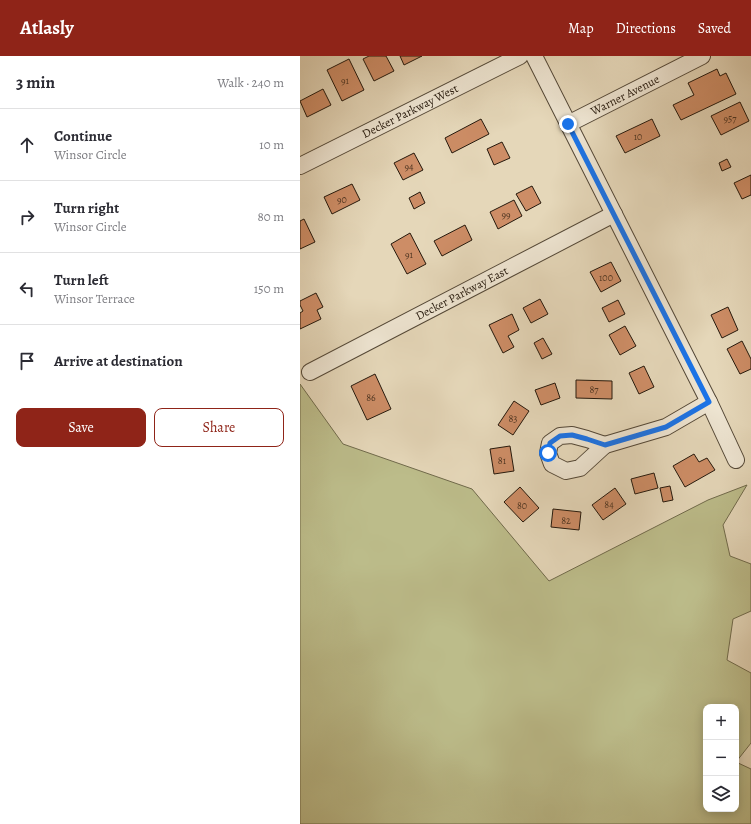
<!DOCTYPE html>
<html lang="en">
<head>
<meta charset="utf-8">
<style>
  body { margin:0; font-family:Alegreya,serif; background:#f7f7f7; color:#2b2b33 }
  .controls { position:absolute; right:12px; bottom:12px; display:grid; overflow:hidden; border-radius:8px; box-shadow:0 2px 10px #0003 }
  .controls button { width:36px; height:36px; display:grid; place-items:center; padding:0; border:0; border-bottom:1px solid #e1e1e2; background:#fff; color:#2b2b33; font:20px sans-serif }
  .stop { position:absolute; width:12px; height:12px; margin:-9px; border:3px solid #1a73e8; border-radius:50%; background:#fff }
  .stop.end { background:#1a73e8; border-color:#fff; box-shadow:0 1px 4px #0008 }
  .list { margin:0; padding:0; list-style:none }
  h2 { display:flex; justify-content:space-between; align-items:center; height:52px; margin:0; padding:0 16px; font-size:17px }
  h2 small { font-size:13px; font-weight:400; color:#7c7c81 }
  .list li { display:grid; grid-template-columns:26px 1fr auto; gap:12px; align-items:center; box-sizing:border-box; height:72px; padding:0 16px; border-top:1px solid #e1e1e2 }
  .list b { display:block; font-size:15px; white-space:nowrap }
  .list p { margin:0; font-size:13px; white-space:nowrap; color:#7c7c81 }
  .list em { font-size:13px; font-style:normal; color:#7c7c81 }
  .actions { display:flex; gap:8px; padding:12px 16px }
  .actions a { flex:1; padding:9px 0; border:1px solid #8f2418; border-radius:8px; text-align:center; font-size:14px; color:#8f2418 }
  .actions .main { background:#8f2418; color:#fff }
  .icon { flex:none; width:22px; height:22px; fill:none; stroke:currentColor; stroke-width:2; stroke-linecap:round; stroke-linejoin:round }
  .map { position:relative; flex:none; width:451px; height:768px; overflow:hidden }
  header { display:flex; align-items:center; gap:24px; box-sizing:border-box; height:56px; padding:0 20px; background:#8f2418; color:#fff }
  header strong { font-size:19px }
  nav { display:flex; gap:22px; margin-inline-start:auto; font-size:14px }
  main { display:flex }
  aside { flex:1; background:#fff }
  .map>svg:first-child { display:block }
  .green { fill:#bcbc8a; stroke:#706a4b; fill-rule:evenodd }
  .building { fill:#cd8d66; stroke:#24180c }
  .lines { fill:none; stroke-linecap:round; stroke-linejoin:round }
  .minor-casing { stroke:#544837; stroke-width:18 }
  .minor { stroke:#eee5d2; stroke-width:16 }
  .route { stroke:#1a73e8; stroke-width:5 }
  .labels { text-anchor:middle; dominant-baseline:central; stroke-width:4; stroke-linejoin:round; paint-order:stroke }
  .number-label { font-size:10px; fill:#4e3522 }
  .street-label { font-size:12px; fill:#24180c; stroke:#eee5d2 }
</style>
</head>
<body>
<header>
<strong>Atlasly</strong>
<nav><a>Map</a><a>Directions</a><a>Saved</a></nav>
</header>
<main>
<aside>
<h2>3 min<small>Walk · 240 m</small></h2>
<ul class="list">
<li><svg class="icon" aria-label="ahead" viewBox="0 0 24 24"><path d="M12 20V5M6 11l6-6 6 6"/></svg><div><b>Continue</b><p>Winsor Circle</p></div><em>10 m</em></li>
<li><svg class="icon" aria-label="right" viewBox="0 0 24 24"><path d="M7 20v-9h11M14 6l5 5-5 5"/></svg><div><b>Turn right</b><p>Winsor Circle</p></div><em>80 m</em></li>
<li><svg class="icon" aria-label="left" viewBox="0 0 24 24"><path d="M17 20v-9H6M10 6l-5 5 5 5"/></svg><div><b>Turn left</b><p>Winsor Terrace</p></div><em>150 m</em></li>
<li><svg class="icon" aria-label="arrive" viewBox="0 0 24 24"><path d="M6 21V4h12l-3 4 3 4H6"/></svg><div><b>Arrive at destination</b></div></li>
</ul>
<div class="actions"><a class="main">Save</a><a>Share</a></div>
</aside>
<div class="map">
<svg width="451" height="768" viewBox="0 0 451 768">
  <rect width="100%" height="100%" fill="#e5d7b9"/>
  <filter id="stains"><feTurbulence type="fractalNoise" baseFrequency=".005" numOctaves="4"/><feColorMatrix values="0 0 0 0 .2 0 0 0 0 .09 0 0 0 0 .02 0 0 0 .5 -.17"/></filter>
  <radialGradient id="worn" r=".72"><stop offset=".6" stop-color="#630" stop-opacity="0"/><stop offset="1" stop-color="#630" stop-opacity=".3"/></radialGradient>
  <path class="green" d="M 0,328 L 43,388 L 172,433 L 249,525 L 408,444 L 447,429 L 423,469 L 430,500 L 451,508 L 451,555 L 433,563 L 427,604 L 451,617 L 451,687 L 436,706 L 451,713 L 451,768 L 0,768 ZM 406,651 L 436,651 L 436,753 L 406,753 Z"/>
  <path class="building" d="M 69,0 L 86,0 L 94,15 L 74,25 L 63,3 Z
    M 100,0 L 122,0 L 104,9 Z
    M 49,3 L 64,34 L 42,45 L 27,14 Z
    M 417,13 L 420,20 L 426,17 L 436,38 L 381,64 L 373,49 L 394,39 L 388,27 Z
    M 23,33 L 31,49 L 7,61 L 0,45 Z
    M 440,46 L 449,65 L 421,79 L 411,60 Z
    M 181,63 L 189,78 L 152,97 L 145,82 Z
    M 352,63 L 360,80 L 325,97 L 316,80 Z
    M 202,86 L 210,102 L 194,109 L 187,93 Z
    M 114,97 L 123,114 L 103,124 L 94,107 Z
    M 427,103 L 431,111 L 422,115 L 419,107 Z
    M 451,119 L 451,139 L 442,143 L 434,127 Z
    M 52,128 L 60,144 L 32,158 L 24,141 Z
    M 232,130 L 241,147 L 226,155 L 216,138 Z
    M 120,136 L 125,147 L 114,153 L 109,142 Z
    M 214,144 L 222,160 L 198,173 L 190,156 Z
    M 4,163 L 15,186 L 0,193 L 0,165 Z
    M 165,169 L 172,184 L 142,200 L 134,185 Z
    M 110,177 L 126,208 L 107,218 L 91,188 Z
    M 311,206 L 321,225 L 301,236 L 290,216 Z
    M 16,237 L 23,251 L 17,254 L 21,263 L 0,273 L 0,257 L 3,255 L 0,249 L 0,245 Z
    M 240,243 L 248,258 L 231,267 L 223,252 Z
    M 318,244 L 325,258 L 309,266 L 302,252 Z
    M 428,251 L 438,274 L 422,282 L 411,259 Z
    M 212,258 L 219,274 L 208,280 L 214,291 L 203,297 L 189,269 Z
    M 325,270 L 336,290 L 320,299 L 309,279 Z
    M 243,282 L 252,298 L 242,303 L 234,287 Z
    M 442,285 L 451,303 L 451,313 L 440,318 L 427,293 Z
    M 344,310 L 354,331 L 339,338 L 329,317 Z
    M 75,318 L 91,353 L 67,364 L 51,330 Z
    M 276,324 L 312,325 L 312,343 L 276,342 Z
    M 255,327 L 260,342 L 241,349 L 235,334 Z
    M 214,345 L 229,355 L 213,379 L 198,369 Z
    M 210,390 L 214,415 L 194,418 L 190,393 Z
    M 394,398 L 399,406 L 407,402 L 415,414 L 385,431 L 373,410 Z
    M 354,417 L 358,432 L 335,438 L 331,423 Z
    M 370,430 L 373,444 L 363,446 L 360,432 Z
    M 220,431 L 239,452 L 223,466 L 204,446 Z
    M 315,432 L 326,448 L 303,464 L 292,449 Z
    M 253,453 L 281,456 L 279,474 L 251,471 Z"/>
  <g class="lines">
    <g class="minor-casing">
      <g id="minor">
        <path d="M 234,0 L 409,346 L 436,404"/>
        <path id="s1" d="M 268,68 L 402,0"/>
        <path id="s2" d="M 0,110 L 220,0"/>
        <path id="s3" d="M 10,316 L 314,158"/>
        <path d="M 272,379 L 287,383 L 305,389 L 280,412 L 266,415 L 252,408 L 248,397 L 250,387 L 260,380 Z"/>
        <path d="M 305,389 L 366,371 L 409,346"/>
      </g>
    </g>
    <use href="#minor" class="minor"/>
  </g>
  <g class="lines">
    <path class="route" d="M 248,397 L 250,387 L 260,380 L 272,379 L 287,383 L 305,389 L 366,371 L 409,346 L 268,68"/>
  </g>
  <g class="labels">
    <g class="number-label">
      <text x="45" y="24">91</text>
      <text x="430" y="62">957</text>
      <text x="338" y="80">10</text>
      <text x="109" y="110">94</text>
      <text x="42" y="143">90</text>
      <text x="206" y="158">99</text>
      <text x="109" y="198">91</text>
      <text x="306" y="221">100</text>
      <text x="294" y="333">87</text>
      <text x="71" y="341">86</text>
      <text x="213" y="362">83</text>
      <text x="202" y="404">81</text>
      <text x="309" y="448">84</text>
      <text x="222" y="449">80</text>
      <text x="266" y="464">82</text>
    </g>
    <g class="street-label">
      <text stroke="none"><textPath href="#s1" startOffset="64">Warner Avenue</textPath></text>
      <text stroke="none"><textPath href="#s2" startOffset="123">Decker Parkway West</textPath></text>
      <text stroke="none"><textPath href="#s3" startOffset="171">Decker Parkway East</textPath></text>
    </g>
  </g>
  <rect width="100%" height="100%" filter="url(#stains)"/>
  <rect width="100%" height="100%" fill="url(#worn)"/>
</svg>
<div class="controls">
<button>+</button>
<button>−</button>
<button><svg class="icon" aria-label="layers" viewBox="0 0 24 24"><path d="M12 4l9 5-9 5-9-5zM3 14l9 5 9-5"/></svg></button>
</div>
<div class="stop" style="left:248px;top:397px"></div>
<div class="stop end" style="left:268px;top:68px"></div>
</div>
</main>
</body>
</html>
